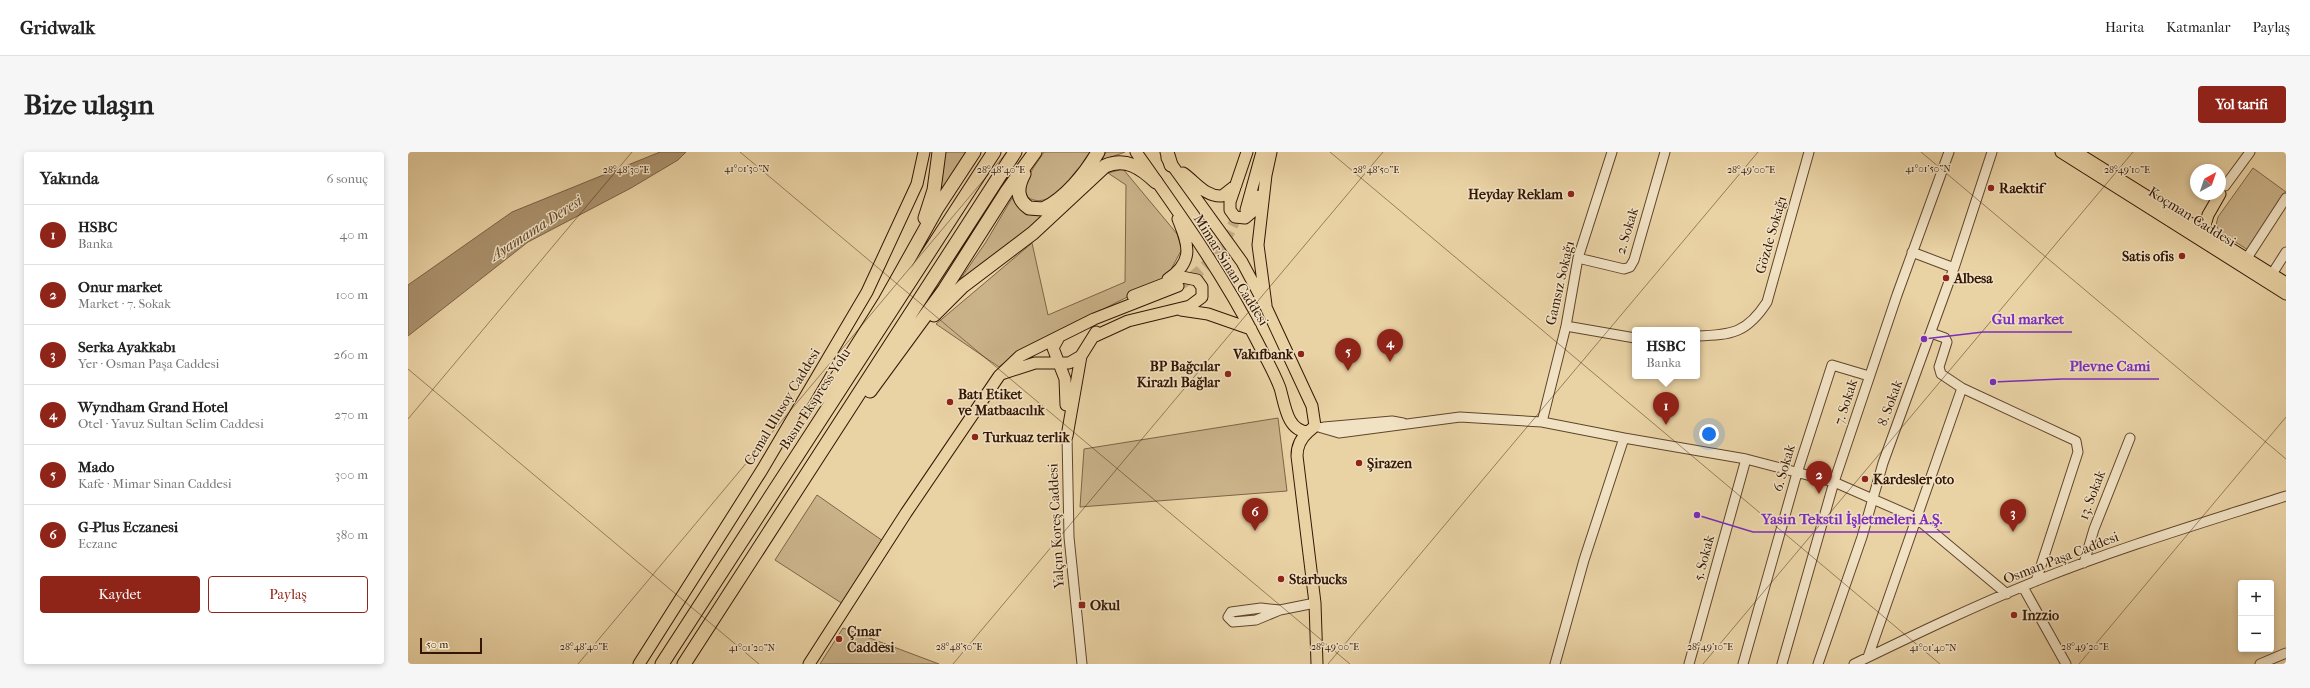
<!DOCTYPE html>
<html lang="tr">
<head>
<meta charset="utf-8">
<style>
  body { margin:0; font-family:"IM FELL French Canon",serif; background:#f6f6f6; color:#222 }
  .controls { position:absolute; right:12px; bottom:12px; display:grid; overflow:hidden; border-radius:4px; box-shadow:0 2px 6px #0003 }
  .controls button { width:36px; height:36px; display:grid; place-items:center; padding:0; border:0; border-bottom:1px solid #e0e0e0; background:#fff; color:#222; font:20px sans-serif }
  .compass { position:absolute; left:1782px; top:12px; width:36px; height:36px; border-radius:50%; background:#fff; box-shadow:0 2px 6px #0003; rotate:40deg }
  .scale { position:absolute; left:12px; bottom:10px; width:62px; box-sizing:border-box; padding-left:4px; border:2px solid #331604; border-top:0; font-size:11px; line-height:14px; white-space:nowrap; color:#331604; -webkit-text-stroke:3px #f1e2c4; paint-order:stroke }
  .you { position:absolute; left:1301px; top:282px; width:14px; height:14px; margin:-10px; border:3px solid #fff; border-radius:50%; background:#1a73e8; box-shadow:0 0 0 6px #1a73e833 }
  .badge { display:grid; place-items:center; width:26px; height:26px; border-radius:50%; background:#8f2418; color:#fff; font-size:13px; font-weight:700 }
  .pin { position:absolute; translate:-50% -33px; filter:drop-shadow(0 1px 2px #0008) }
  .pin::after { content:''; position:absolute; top:21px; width:14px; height:12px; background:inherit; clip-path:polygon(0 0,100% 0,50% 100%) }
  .popup { position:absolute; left:1224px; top:175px; width:68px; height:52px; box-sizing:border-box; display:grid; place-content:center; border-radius:4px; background:#fff; filter:drop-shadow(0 1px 3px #0005); font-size:13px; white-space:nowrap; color:#767676 }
  .popup b { font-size:15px; color:#222 }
  .popup::after { content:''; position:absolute; left:50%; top:100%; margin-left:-8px; border:8px solid transparent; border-top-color:#fff }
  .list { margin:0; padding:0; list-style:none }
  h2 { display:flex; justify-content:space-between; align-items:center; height:52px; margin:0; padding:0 16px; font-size:17px }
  h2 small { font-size:13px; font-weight:400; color:#767676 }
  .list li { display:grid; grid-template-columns:26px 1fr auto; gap:12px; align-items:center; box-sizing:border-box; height:60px; padding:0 16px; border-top:1px solid #e0e0e0 }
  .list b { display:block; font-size:15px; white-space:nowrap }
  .list p { margin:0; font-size:13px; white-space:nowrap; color:#767676 }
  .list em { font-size:13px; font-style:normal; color:#767676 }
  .actions { display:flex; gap:8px; padding:12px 16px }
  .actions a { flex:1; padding:9px 0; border:1px solid #8f2418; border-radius:4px; text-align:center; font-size:14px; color:#8f2418 }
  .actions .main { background:#8f2418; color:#fff }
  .map { position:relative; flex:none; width:1878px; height:512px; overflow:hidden; border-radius:4px }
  header { display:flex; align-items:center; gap:24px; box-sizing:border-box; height:56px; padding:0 20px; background:#fff; border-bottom:1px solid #e0e0e0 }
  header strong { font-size:19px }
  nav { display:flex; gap:22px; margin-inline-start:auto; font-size:14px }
  .intro { display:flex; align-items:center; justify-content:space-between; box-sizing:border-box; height:96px; padding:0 24px }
  h1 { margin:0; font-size:28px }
  .button { padding:10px 18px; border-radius:4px; background:#8f2418; color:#fff; font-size:14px; font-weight:700 }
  main { display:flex; gap:24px; padding:0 24px }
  aside { flex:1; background:#fff; border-radius:4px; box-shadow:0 2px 6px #0003 }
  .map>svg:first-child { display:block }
  .green { fill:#cab289; stroke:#7e6446 }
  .water { fill:#ab926e; stroke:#7b6044 }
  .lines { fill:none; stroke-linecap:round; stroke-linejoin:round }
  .major-tunnel { stroke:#c5ac84; stroke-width:11; stroke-dasharray:11 5.5; stroke-linecap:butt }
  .minor-casing { stroke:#60452c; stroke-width:11 }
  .major-casing { stroke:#331604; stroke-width:13 }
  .highway-casing { stroke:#331604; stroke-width:15 }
  .minor { stroke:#f1e2c4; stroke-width:9 }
  .major { stroke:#e9d2a4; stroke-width:11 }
  .highway { stroke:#e9d2a4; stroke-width:13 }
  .ticks { fill:none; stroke:#331604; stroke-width:1; stroke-opacity:0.45 }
  .poi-dot { fill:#8f2418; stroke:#f1e2c4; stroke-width:1.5 }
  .labels { text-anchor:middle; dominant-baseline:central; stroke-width:3; stroke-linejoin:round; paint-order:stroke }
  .poi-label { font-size:14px; font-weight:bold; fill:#331604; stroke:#f1e2c4; text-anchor:start }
  .street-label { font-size:14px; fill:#331604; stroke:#f1e2c4 }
  .water-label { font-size:15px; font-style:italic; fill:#63482e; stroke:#f1e2c4 }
  .ticks-label { font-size:10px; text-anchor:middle; fill:#331604; stroke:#f1e2c4; stroke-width:3; stroke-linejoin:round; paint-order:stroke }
  .leader { fill:none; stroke:#7b2cbf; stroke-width:1.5 }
  .callout-dot { fill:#7b2cbf; stroke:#f1e2c4; stroke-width:1.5 }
  .callout-label { font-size:15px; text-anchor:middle; font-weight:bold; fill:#7b2cbf; stroke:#f1e2c4; stroke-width:3; stroke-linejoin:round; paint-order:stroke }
</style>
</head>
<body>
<header>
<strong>Gridwalk</strong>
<nav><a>Harita</a><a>Katmanlar</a><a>Paylaş</a></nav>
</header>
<div class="intro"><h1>Bize ulaşın</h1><a class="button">Yol tarifi</a></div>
<main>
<aside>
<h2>Yakında<small>6 sonuç</small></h2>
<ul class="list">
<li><span class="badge">1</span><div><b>HSBC</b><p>Banka</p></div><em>40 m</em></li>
<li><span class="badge">2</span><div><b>Onur market</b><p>Market · 7. Sokak</p></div><em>100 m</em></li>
<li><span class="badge">3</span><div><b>Serka Ayakkabı</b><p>Yer · Osman Paşa Caddesi</p></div><em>260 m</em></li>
<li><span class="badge">4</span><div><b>Wyndham Grand Hotel</b><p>Otel · Yavuz Sultan Selim Caddesi</p></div><em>270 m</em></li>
<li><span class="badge">5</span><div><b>Mado</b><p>Kafe · Mimar Sinan Caddesi</p></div><em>300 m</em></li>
<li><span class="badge">6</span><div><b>G-Plus Eczanesi</b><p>Eczane</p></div><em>380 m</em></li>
</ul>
<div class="actions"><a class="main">Kaydet</a><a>Paylaş</a></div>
</aside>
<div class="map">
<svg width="1878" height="512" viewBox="0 0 1878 512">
  <rect width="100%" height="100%" fill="#e9d2a4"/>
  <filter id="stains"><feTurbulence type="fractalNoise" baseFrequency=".005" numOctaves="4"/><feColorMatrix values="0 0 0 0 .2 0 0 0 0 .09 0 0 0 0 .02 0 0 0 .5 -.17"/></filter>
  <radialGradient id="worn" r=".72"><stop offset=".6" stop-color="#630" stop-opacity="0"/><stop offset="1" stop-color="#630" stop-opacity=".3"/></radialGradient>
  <path class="green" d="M 535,0 L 558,0 L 532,42 Z
    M 636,0 L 684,0 C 671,18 642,63 618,44 C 614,28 628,13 636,0 Z
    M 698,0 L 717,0 L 693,9 Z
    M 1845,16 L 1878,40 L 1878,42 L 1840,98 L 1812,80 L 1808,73 L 1810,65 Z
    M 715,17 L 770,83 L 774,97 L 759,125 L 610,200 L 591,215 L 528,172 L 624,91 L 640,163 L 717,130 L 718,33 L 700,21 Z
    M 604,46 C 614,60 622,67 640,62 L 551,129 L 578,90 Z
    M 870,266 L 879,339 L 672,355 L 676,297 Z
    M 409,343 L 475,389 L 435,452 L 367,408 Z
    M 435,476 L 531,512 L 412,512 Z"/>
  <path class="water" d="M 252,0 L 278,0 L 270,8 L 223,36 L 120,90 L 0,184 L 0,133 L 104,60 Z"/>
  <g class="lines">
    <path class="major-tunnel" d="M 770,134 C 801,117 819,91 831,58"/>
    <g class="minor-casing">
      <path id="minor" d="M 1817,34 L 1842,0
        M 1504,100 L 1546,116
        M 1170,106 L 1216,117 L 1222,115 L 1226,108 L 1257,0
        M 1839,106 L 1878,46
        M 1864,122 L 1878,100
        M 1158,174 L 1227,186
        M 1523,181 L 1537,186 L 1539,190 L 1531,215 L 1533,222 L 1554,236
        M 1289,184 C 1324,183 1339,181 1359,150 L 1401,0
        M 1134,270 L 1158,174 L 1170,106 L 1204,0
        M 907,274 L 931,281 L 1052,265 L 1134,270 L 1216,286
        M 916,275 L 984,269 L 995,271
        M 659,284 L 661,385 L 674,512
        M 1676,411 L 1686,377 L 1722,286
        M 1615,435 L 1658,512
        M 872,458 L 848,468 L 825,470 L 820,465 L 823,460 L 853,456 L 872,458 L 907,451
        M 1460,505 L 1554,236 L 1668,289 L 1670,300 L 1628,429
        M 1147,512 L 1176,408 L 1216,286 L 1338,307 L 1426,330 L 1508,366 L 1599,442
        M 1281,512 L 1338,307
        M 1335,512 L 1389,321 L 1424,213 L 1461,224
        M 1374,512 L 1426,330 L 1489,143 L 1541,0
        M 1410,512 L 1454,385 L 1475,311 L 1546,116 L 1584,0
        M 1446,512 C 1506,483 1566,454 1628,429 C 1710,396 1794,371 1878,344
        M 1852,512 L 1878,501"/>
    </g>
    <g class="major-casing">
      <path id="major" d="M 728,0 C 771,61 815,122 849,189 C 857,205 866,220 872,236 C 877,253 879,279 900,280 L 907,274 L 904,254 L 858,155 L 834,110 L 759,6
        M 839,0 L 822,50 L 822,58 L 827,65 L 837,66 L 844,60 L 851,44
        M 1653,0 L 1878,142
        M 1668,0 L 1878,131
        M 775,21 C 787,29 797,45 814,44 L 828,33
        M 838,58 L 854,0
        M 1794,84 L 1800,63 L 1812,42
        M 760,127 C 787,109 780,92 770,67
        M 858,153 L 850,93 L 858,23 L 863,0
        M 773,158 L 800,162 L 843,177
        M 651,185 L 645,196 L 657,227 L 658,253
        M 685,185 L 720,169 L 782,154 L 794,145 L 794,135 L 789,128 L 774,125 L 725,144
        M 593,222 L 627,211 L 661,211 L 673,204
        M 900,280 C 892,287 889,294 889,304 L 907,451 L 909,512
        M 659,284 L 673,204 L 688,180
        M 231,512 L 354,318 L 459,140 L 509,32 L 516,0
        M 401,512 L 498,361 L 591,224 L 612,204 L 686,167 L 770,134"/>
    </g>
    <g class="highway-casing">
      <path id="highway" d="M 759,0 L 763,13
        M 616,22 C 609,35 608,47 621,56 L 635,57 C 657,47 678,21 690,0
        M 517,66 L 526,38 L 531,0
        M 526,163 L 555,134 L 625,81 L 697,14 C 718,5 733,16 748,30
        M 462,239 L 536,138 L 599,39 L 627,0
        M 417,244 L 477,149 L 528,58 L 566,0
        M 254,512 L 586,0
        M 276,512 L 607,0"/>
    </g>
    <use href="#minor" class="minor"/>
    <use href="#major" class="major"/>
    <use href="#highway" class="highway"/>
  </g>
  <path class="ticks" d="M 332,0 L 942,512M 922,0 L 1532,512M 1513,0 L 1878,307M 0,217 L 351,512M 0,267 L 224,0M 170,512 L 599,0M 545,512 L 975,0M 920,512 L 1350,0M 1295,512 L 1725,0M 1671,512 L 1878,265"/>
  <g class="poi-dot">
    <circle cx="1583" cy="36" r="4"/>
    <circle cx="1163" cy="42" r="4"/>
    <circle cx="1774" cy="104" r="4"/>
    <circle cx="1538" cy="126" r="4"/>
    <circle cx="893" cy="202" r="4"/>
    <circle cx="820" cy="222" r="4"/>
    <circle cx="542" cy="250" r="4"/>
    <circle cx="567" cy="285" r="4"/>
    <circle cx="951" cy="311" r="4"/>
    <circle cx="1457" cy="327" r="4"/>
    <circle cx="873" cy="427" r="4"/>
    <rect x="670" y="449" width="8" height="8" rx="2"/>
    <circle cx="1606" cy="463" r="4"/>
    <circle cx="431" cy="487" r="4"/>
  </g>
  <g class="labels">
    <g class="poi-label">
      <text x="1591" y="36">Raektif</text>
      <text x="1155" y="42" text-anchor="end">Heyday Reklam</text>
      <text x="1766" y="104" text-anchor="end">Satis ofis</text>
      <text x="1546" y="126">Albesa</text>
      <text x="885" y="202" text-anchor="end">Vakıfbank</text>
      <text x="812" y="214" text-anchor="end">BP Bağcılar<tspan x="812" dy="16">Kirazlı Bağlar</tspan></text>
      <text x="550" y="242">Batı Etiket<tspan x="550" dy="16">ve Matbaacılık</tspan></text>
      <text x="575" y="285">Turkuaz terlik</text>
      <text x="959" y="311">Şirazen</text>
      <text x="1465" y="327">Kardesler oto</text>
      <text x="881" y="427">Starbucks</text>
      <text x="682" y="453">Okul</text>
      <text x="1614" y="463">Inzzio</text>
      <text x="439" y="479">Çınar<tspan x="439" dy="16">Caddesi</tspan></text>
    </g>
    <g class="street-label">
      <text transform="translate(1784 65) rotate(32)">Koçman Caddesi</text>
      <text transform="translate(1219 79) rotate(-73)">2. Sokak</text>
      <text transform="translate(1363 83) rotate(-74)">Gözde Sokağı</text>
      <text transform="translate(823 118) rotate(58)">Mimar Sinan Caddesi</text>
      <text transform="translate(1152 131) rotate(-77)">Gamsız Sokağı</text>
      <text transform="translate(407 247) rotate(-57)">Basın Ekspress Yolu</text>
      <text transform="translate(1438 250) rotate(-72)">7. Sokak</text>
      <text transform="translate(1482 251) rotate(-70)">8. Sokak</text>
      <text transform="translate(374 255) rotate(-59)">Cemal Ulusoy Caddesi</text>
      <text transform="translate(1376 316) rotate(-74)">6. Sokak</text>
      <text transform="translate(1684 343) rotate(-69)">13. Sokak</text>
      <text transform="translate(648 374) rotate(-93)">Yalçın Koreş Caddesi</text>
      <text transform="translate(1296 406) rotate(-75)">5. Sokak</text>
      <text transform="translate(1653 406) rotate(-21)">Osman Paşa Caddesi</text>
    </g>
    <g class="water-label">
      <text transform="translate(128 76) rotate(-33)">Ayamama Deresi</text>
    </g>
  </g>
  <g class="ticks-label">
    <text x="1520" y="20">41°01'50"N</text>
    <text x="339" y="20">41°01'30"N</text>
    <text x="218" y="21">28°48'30"E</text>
    <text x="593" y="21">28°48'40"E</text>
    <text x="968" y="21">28°48'50"E</text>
    <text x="1343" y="21">28°49'00"E</text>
    <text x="1719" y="21">28°49'10"E</text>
    <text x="176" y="498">28°48'40"E</text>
    <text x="551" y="498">28°48'50"E</text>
    <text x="927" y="498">28°49'00"E</text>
    <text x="1302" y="498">28°49'10"E</text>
    <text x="1677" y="498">28°49'20"E</text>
    <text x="344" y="499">41°01'20"N</text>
    <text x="1525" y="499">41°01'40"N</text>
  </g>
  <path class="leader" d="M1516 187L1575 180H1664M1585 230L1654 227H1751M1289 363L1345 380H1542"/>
  <g class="callout-dot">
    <circle cx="1516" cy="187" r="4"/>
    <circle cx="1585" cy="230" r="4"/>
    <circle cx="1289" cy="363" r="4"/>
  </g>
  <g class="callout-label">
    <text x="1620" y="172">Gul market</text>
    <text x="1702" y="219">Plevne Cami</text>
    <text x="1444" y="372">Yasin Tekstil İşletmeleri A.Ş.</text>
  </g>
  <rect width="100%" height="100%" filter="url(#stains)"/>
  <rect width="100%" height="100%" fill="url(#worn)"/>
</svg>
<div class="controls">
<button>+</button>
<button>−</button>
</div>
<svg class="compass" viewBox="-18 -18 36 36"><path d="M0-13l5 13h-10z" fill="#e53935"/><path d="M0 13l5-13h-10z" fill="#767676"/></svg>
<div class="scale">50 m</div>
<div class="you"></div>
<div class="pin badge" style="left:1258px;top:273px">1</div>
<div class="popup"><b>HSBC</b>Banka</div>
<div class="pin badge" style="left:1411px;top:342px">2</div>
<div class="pin badge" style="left:1605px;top:380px">3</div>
<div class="pin badge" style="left:982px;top:210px">4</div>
<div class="pin badge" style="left:940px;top:219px">5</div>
<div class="pin badge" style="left:847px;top:379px">6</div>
</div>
</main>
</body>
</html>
